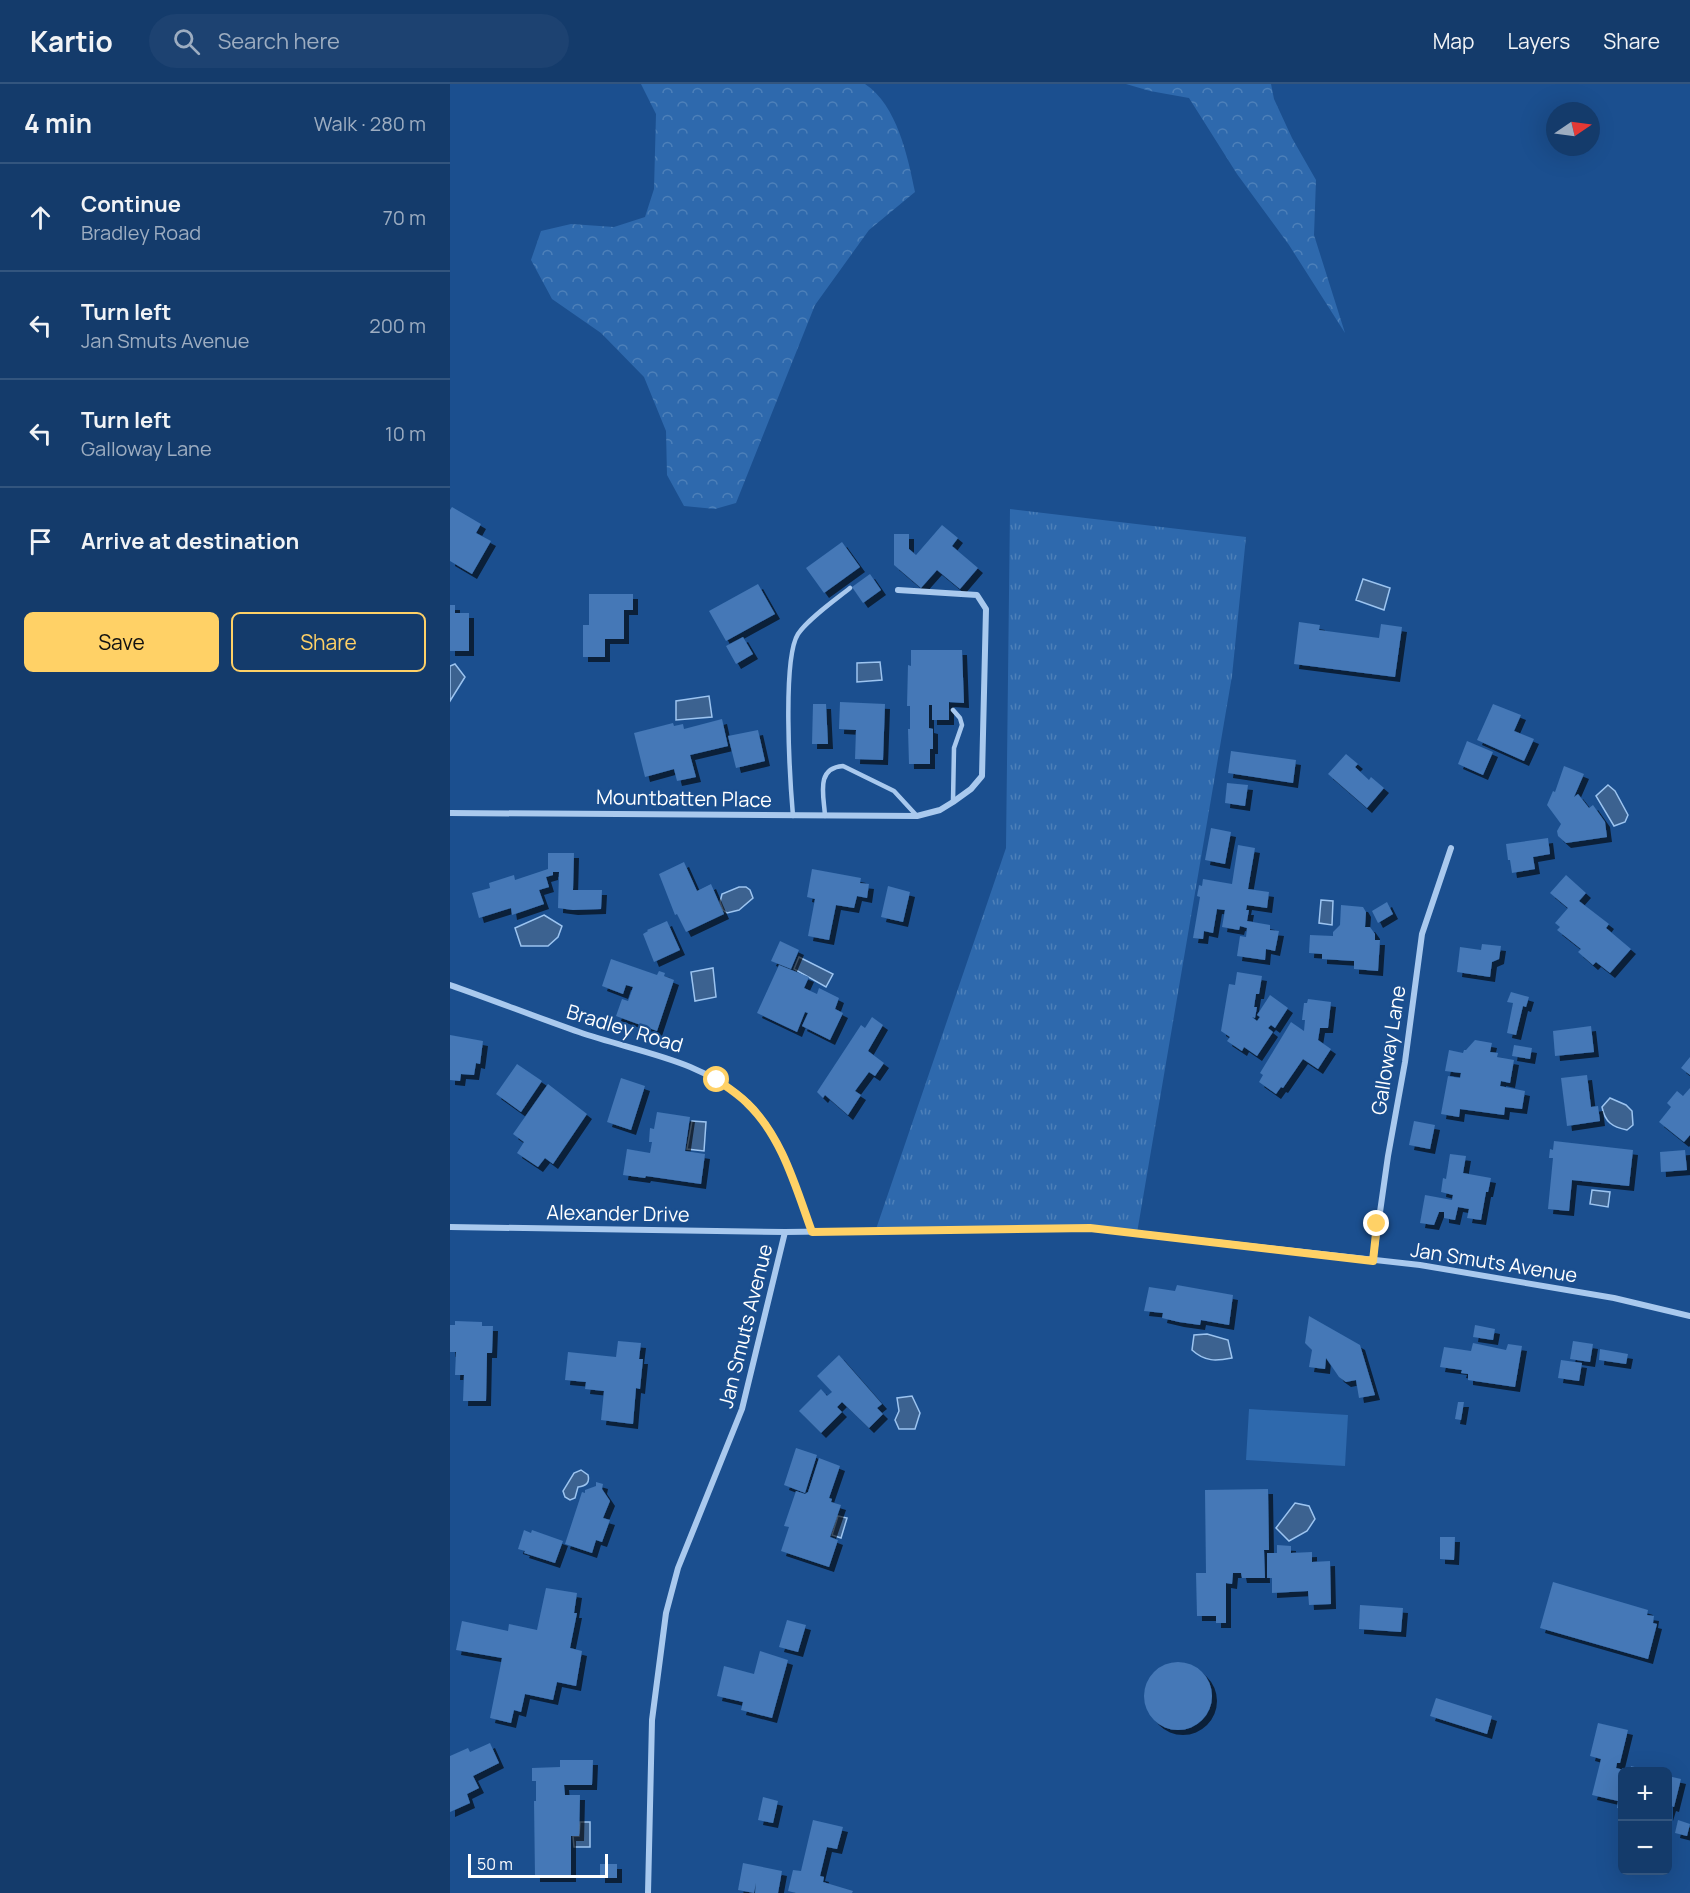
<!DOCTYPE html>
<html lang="en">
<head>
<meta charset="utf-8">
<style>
  body { margin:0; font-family:Manrope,sans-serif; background:#1d4271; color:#f1f3f6 }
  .controls { position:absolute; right:18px; bottom:18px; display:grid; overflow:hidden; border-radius:9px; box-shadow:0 6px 24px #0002 }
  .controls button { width:54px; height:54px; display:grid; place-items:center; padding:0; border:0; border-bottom:2px solid #33557e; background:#143b6b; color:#f1f3f6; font:30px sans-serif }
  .compass { position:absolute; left:1096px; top:18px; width:54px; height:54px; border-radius:50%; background:#143b6b; box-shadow:0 6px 24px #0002; rotate:77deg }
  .scale { position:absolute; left:18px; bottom:15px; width:140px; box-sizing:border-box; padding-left:6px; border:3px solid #fff; border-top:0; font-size:16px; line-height:21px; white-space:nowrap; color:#fff; -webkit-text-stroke:4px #1b4f8f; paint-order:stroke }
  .stop { position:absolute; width:18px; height:18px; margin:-14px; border:4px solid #ffd166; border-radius:50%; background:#fff }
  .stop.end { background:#ffd166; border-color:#fff; box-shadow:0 2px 6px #0008 }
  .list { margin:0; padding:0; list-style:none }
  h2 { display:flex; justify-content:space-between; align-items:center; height:78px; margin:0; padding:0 24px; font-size:26px }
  h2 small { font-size:20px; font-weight:400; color:#9dadc1 }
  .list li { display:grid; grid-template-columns:39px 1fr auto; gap:18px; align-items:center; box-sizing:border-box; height:108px; padding:0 24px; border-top:2px solid #33557e }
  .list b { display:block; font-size:22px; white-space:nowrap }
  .list p { margin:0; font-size:20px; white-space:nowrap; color:#9dadc1 }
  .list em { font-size:20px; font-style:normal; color:#9dadc1 }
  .actions { display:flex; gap:12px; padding:18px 24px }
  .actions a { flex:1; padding:14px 0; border:2px solid #ffd166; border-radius:9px; text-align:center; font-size:21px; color:#ffd166 }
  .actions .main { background:#ffd166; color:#111 }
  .icon { flex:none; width:33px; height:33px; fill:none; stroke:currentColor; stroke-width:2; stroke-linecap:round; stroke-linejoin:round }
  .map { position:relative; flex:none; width:1240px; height:1809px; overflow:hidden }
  header { display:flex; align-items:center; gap:36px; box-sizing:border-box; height:84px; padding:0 30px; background:#143b6b; border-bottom:2px solid #33557e }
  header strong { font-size:28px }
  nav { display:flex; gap:33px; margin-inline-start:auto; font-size:21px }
  .search { width:420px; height:54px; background:#1d4271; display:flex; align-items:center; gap:15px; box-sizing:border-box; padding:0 21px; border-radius:33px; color:#9dadc1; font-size:22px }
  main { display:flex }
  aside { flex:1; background:#143b6b }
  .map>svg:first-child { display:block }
  .grass { fill:url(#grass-tufts) }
  .forest { fill:url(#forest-crowns) }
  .pitch { fill:#2e69ad }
  .water { fill:#3c6290; stroke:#9cc4f0; stroke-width:1.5 }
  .building { fill:#4478b7; filter:url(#shadow) }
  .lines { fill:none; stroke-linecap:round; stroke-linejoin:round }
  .lane { stroke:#a9c9ee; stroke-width:4.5 }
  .street { stroke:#a9c9ee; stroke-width:6 }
  .route { stroke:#ffd166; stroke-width:8 }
  .labels { text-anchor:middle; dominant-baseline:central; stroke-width:4.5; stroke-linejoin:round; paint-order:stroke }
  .street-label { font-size:20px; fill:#fff; stroke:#1b4f8f }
</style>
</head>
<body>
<header>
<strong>Kartio</strong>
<div class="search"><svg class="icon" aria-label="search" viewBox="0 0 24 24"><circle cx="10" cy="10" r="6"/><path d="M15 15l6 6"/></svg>Search here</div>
<nav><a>Map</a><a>Layers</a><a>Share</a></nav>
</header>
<main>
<aside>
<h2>4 min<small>Walk · 280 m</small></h2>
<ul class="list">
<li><svg class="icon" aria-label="ahead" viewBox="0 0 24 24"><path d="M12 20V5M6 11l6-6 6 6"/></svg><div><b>Continue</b><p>Bradley Road</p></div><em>70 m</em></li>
<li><svg class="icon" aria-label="left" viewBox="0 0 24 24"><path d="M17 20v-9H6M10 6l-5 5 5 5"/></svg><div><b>Turn left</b><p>Jan Smuts Avenue</p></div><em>200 m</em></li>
<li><svg class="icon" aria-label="left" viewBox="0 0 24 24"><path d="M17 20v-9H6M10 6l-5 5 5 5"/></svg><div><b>Turn left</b><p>Galloway Lane</p></div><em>10 m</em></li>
<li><svg class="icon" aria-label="arrive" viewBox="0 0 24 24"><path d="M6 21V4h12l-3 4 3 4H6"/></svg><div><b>Arrive at destination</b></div></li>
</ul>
<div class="actions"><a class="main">Save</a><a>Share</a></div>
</aside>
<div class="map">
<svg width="1240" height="1809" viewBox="0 0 1240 1809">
  <defs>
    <pattern id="grass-tufts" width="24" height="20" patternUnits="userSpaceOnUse" patternTransform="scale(1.5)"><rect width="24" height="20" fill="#2e69ad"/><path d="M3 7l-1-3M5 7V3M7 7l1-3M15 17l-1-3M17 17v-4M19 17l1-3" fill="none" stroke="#4d80b9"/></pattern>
    <pattern id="forest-crowns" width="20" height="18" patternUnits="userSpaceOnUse" patternTransform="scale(1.5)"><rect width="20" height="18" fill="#2e69ad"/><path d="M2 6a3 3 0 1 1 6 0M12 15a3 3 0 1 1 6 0" fill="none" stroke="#4d80b9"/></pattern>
    <filter id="shadow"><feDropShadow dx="5" dy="5" stdDeviation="0" flood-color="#0009"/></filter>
  </defs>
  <rect width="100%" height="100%" fill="#1b4f8f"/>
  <path class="grass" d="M 560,425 L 796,453 L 782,592 L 687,1149 L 640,1144 L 425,1148 L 556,764 Z"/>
  <path class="forest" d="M 191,0 L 415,0 C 447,21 458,73 465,108 L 419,146 L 365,221 L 286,419 L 265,425 L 234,422 L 217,391 L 216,347 L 194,293 L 151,249 L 102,215 L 81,176 L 91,147 L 121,140 L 164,143 L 195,133 L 204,105 L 206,30 Z
    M 676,0 L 821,0 L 824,15 L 842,54 L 866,96 L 864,151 L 895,249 L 839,161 L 787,90 L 739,14 L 700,7 Z"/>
  <path class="pitch" d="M 799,1325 L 898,1331 L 895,1382 L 796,1376 Z"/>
  <path class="water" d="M 913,495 L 940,504 L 934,526 L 906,516 Z
    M 430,578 L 432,596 L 407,598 L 407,579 Z
    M 5,580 L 15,593 L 0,617 L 0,582 Z
    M 259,612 L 262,633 L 226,636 L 226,617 Z
    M 1158,701 L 1165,707 L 1178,731 L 1175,738 L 1164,742 L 1146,712 Z
    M 289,803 L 296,803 L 300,806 L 303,814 L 289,826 L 277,829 L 273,826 L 270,818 L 272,810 Z
    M 871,816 L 883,817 L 882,841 L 869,839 Z
    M 94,831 L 112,842 L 108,853 L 98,862 L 71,862 L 65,844 Z
    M 349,873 L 383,890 L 376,903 L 344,885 Z
    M 263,884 L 266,913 L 245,917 L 241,888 Z
    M 1160,1014 L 1176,1021 L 1182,1027 L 1183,1041 L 1177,1046 C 1162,1043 1155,1038 1152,1023 Z
    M 242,1037 L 256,1038 L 254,1067 L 237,1065 Z
    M 1142,1106 L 1160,1108 L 1158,1123 L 1140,1120 Z
    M 757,1250 L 778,1256 L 782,1274 C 766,1277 755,1278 742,1266 L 744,1251 Z
    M 462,1312 L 470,1329 L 465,1345 L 449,1345 L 445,1336 L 449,1327 L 447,1314 Z
    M 131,1386 L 138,1391 C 140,1399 136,1402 128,1403 L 125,1414 L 120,1416 L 115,1413 L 113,1407 L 124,1389 Z
    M 845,1419 L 859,1422 L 865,1435 L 857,1447 L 839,1457 L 826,1444 Z
    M 388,1432 L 397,1434 L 391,1454 L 382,1451 Z
    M 130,1738 L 140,1738 L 140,1763 L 124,1763 L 123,1752 L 129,1752 Z"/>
  <path class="building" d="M 2,423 L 31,440 L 26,449 L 41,457 L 22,490 L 0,477 L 0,426 Z
    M 492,441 L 508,454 L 502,462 L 528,484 L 510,505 L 487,486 L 471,504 L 444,481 L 444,450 L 459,450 L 459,465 L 466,471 Z
    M 392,458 L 410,483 L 374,509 L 356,484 Z
    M 420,490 L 431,506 L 413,519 L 402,503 Z
    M 308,500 L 325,530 L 276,557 L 259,527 Z
    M 139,510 L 183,510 L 183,526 L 174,526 L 174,555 L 155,555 L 155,573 L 133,573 L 133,541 L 139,541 Z
    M 0,521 L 5,521 L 5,529 L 19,529 L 19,567 L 0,567 Z
    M 849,538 L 870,541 L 869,546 L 929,554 L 931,540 L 952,543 L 945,593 L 844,580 Z
    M 293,553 L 303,570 L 286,580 L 276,562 Z
    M 461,566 L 512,566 L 514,619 L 499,618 L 499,636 L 482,636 L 482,621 L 479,621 L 479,644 L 483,645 L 483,665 L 480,665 L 480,680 L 459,680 L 458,645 L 460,645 L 460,622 L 457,622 L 458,581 L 461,582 Z
    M 390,618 L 435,620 L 433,676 L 405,675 L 406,646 L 389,645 Z
    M 363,620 L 376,620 L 378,660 L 362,660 Z
    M 1043,620 L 1071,631 L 1064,647 L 1084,655 L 1074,677 L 1027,656 Z
    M 272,635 L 278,662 L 240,671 L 246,693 L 227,697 L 224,685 L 195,693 L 184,649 L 223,639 L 224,642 L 233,640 L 234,645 Z
    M 308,646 L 315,677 L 286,684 L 278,652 Z
    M 1017,657 L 1043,668 L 1033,691 L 1008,680 Z
    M 781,667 L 846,676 L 843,699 L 778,689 Z
    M 896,670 L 908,680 L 905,683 L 919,696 L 921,693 L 934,704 L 917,724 L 878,690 Z
    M 1114,682 L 1134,690 L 1124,713 L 1128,710 L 1139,724 L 1143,721 L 1155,738 L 1157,753 L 1116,759 L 1108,752 L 1107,747 L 1111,740 L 1097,721 L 1103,707 L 1105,708 Z
    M 777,699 L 798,701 L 795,722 L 775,719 Z
    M 761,744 L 781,748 L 775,780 L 755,776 Z
    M 1098,754 L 1100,770 L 1083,773 L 1085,785 L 1062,789 L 1060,776 L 1058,776 L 1056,760 Z
    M 788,761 L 805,764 L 798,805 L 819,808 L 817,824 L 797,821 L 796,826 L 799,826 L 797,837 L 820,841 L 820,846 L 829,847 L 825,867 L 816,865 L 815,876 L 787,872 L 790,852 L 796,853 L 797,844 L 790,842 L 789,846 L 772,843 L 775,826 L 767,825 L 763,849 L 754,847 L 753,855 L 743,854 L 750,813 L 747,812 L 749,801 L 752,802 L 753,795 L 782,800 Z
    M 98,769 L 124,769 L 123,806 L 152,806 L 151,825 L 123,826 L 108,824 L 109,788 L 103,788 L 103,791 L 96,793 L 99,803 L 89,806 L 94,820 L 62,831 L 61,824 L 29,834 L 22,809 L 40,804 L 39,799 L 64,791 L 65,796 L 98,785 Z
    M 234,778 L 247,807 L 261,800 L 274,830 L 236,848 L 227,830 L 225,831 L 209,790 Z
    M 362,785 L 411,794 L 410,799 L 419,800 L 417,814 L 407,812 L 404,824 L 386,821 L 379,856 L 358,852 L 365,815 L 357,813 Z
    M 1116,791 L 1136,809 L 1129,817 L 1159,840 L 1156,844 L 1181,865 L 1160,889 L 1146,878 L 1143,881 L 1128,868 L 1131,865 L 1107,846 L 1110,843 L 1105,839 L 1118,824 L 1100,809 Z
    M 438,802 L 460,808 L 453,838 L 431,833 Z
    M 937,818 L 943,830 L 928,839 L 922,827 Z
    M 891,821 L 913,823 L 916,828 L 915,843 L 920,843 L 925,850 L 925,856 L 930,856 L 928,887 L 904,885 L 904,877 L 872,875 L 872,870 L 859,869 L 860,851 L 883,852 L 883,848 L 890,841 Z
    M 217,837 L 230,866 L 204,878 L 193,850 L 198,847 L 197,846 Z
    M 330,857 L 349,866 L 341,885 L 321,877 Z
    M 1032,860 L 1051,862 L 1049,875 L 1042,878 L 1040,893 L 1007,888 L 1010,863 L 1031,866 Z
    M 161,875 L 207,891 L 209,887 L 215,889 L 214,892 L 224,896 L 207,947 L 166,932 L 172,915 L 178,917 L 183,903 L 176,901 L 173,910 L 152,902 Z
    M 329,881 L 359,893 L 354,904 L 367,910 L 369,904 L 389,914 L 385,925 L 393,929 L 380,956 L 352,942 L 358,929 L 355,928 L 347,948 L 307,929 Z
    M 787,888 L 812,892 L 809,910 L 806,910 L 804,923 L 807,923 L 805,934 L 802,933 L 807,937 L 810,933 L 807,931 L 820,911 L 838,924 L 825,944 L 821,941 L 818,944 L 823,948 L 807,972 L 794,963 L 792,967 L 777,957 L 780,953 L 771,947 L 779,900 L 785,901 Z
    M 1061,908 L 1079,913 L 1076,923 L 1073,922 L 1066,951 L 1057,949 L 1063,919 L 1057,918 Z
    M 858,915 L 881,918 L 878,944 L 870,944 L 868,956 L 881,965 L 868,985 L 853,975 L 833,1004 L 831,1003 L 826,1010 L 809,998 L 813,991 L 810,989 L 841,938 L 854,947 L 855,936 L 852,936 L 854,919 L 857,919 Z
    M 422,933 L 433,941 L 418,967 L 434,979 L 425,992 L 419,988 L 405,1007 L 411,1011 L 398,1031 L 375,1011 L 373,1014 L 367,1008 L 411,941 L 415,944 Z
    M 1141,942 L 1144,968 L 1105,972 L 1103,947 Z
    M 0,951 L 33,957 L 30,980 L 26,979 L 24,991 L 11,990 L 10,997 L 0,996 Z
    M 1025,956 L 1042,959 L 1040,968 L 1048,969 L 1047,973 L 1064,976 L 1060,999 L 1051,997 L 1050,1002 L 1075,1007 L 1072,1025 L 1055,1023 L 1054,1031 L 1010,1025 L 1009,1033 L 991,1030 L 998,992 L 1010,994 L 1011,989 L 995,987 L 999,966 L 1013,969 L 1014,966 L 1016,966 Z
    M 1064,961 L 1082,964 L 1080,975 L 1062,972 Z
    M 1240,973 L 1240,991 L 1231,984 Z
    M 67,980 L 92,997 L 71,1028 L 46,1010 Z
    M 1137,991 L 1141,1023 L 1148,1022 L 1150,1037 L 1117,1042 L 1111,994 Z
    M 171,994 L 195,1002 L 181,1046 L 157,1038 Z
    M 98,1000 L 137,1030 L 103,1080 L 95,1074 L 88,1083 L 67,1069 L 74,1058 L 63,1050 Z
    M 1240,1004 L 1240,1051 L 1234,1058 L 1209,1038 L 1221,1023 L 1217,1019 L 1227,1007 L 1233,1012 Z
    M 207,1028 L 240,1033 L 235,1067 L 255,1070 L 251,1100 L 196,1092 L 195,1094 L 173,1091 L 177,1065 L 200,1069 L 202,1058 L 199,1058 L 200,1044 L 204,1045 Z
    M 964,1037 L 985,1041 L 980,1065 L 959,1061 Z
    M 1104,1057 L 1183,1066 L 1179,1102 L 1122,1096 L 1119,1127 L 1098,1125 L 1103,1074 L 1099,1074 L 1100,1065 L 1103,1066 Z
    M 1235,1066 L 1237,1086 L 1211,1088 L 1210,1068 Z
    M 1000,1070 L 1016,1072 L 1013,1089 L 1041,1094 L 1038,1108 L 1036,1108 L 1031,1136 L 1017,1134 L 1019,1125 L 1008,1123 L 1005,1136 L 994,1134 L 994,1128 L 989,1128 L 984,1141 L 970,1139 L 975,1111 L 1002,1116 L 1003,1111 L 991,1108 L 993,1094 L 996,1095 Z
    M 727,1201 L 783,1211 L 779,1241 L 751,1236 L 750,1241 L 729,1238 L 712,1234 L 713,1229 L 694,1227 L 699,1203 L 725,1207 Z
    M 859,1232 L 910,1261 L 925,1311 L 909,1314 L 906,1296 L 896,1298 L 889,1293 L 876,1274 L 875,1285 L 859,1283 L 862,1266 L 855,1259 Z
    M 5,1237 L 32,1238 L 32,1242 L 43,1242 L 42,1269 L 37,1269 L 36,1317 L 13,1317 L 14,1291 L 5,1291 L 6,1268 L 0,1268 L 0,1241 L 5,1241 Z
    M 1025,1241 L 1045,1245 L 1043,1256 L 1023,1253 Z
    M 168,1257 L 191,1259 L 189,1275 L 193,1275 L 190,1305 L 186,1304 L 183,1340 L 151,1336 L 154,1307 L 135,1305 L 136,1298 L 115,1296 L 118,1268 L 166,1273 Z
    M 1123,1257 L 1143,1260 L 1140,1278 L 1120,1275 Z
    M 1023,1259 L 1056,1266 L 1058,1260 L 1072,1262 L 1065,1303 L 1018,1296 L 1018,1290 L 1011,1289 L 1012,1286 L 990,1283 L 994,1263 L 1021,1267 Z
    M 1150,1265 L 1178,1270 L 1176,1280 L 1149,1276 Z
    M 389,1271 L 432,1320 L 427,1324 L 433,1330 L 419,1344 L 392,1318 L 387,1323 L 392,1328 L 371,1349 L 349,1327 L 371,1305 L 377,1312 L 382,1308 L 367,1292 Z
    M 1111,1276 L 1132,1279 L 1129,1297 L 1108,1294 Z
    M 1008,1318 L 1014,1318 L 1011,1336 L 1005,1335 Z
    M 346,1364 L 367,1371 L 355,1409 L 334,1401 Z
    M 369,1374 L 390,1382 L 379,1414 L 382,1415 L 381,1418 L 391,1421 L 380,1453 L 388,1456 L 379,1483 L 331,1467 L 339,1443 L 334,1442 L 346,1407 L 355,1410 L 358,1408 Z
    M 146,1398 L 153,1400 L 152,1405 L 160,1417 L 153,1434 L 160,1436 L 152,1458 L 146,1456 L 142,1469 L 115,1460 L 132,1408 L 135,1409 L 135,1406 L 146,1402 Z
    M 818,1405 L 819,1466 L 814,1466 L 815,1494 L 792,1494 L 791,1489 L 783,1489 L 782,1500 L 776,1499 L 776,1539 L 766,1539 L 766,1532 L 747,1532 L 746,1489 L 756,1489 L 755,1406 Z
    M 74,1446 L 81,1449 L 82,1446 L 113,1457 L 105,1479 L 74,1469 L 75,1467 L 68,1465 Z
    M 990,1453 L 1005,1453 L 1004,1476 L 990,1475 Z
    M 827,1461 L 841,1462 L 841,1469 L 862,1468 L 862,1478 L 880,1477 L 881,1520 L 859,1521 L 858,1507 L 822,1509 L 822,1494 L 817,1494 L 817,1469 L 827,1469 Z
    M 1103,1498 L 1198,1526 L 1197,1531 L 1204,1532 L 1203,1539 L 1207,1540 L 1198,1575 L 1090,1544 Z
    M 96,1504 L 127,1509 L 124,1529 L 127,1529 L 120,1564 L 132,1567 L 126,1602 L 107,1598 L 103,1616 L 75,1610 L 71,1628 L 64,1626 L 61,1639 L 40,1634 L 52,1574 L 6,1566 L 12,1537 L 58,1547 L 59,1540 L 87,1546 Z
    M 910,1521 L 953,1524 L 951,1548 L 909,1545 Z
    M 337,1536 L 356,1541 L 348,1568 L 329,1563 Z
    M 310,1567 L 338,1576 L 322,1634 L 291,1626 L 293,1618 L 267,1612 L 274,1582 L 304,1590 Z
    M694 1612a34 34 0 1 1 68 0a34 34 0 1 1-68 0Z
    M 986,1614 L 1042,1632 L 1037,1650 L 980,1632 Z
    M 1148,1639 L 1178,1646 L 1170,1679 L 1167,1679 L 1166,1684 L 1178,1687 L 1172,1688 L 1172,1725 L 1167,1724 L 1168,1717 L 1142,1711 L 1151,1675 L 1140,1672 Z
    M 40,1659 L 49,1679 L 23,1692 L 29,1704 L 17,1710 L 20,1719 L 0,1728 L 0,1672 L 18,1664 L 20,1668 Z
    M 110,1676 L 143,1676 L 142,1701 L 114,1701 L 115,1711 L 130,1711 L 129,1752 L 121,1752 L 121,1793 L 85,1793 L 84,1717 L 86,1717 L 86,1697 L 82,1697 L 82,1684 L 110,1683 Z
    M 1181,1682 L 1199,1687 L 1199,1688 L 1180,1688 Z
    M 1218,1692 L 1231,1695 L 1224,1723 L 1221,1722 L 1218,1732 Z
    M 313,1713 L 328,1717 L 323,1739 L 308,1736 Z
    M 363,1736 L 393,1743 L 387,1765 L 377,1763 L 370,1792 L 374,1793 L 373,1798 L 403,1807 L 402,1809 L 346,1809 L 338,1807 L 343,1786 L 351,1787 Z
    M 1228,1736 L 1240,1740 L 1237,1752 L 1225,1749 Z
    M 293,1779 L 332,1787 L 328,1809 L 305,1809 L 306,1799 L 304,1809 L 288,1806 Z
    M 150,1780 L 167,1780 L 167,1794 L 150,1794 Z"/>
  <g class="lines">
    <path class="lane" d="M 503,718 L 504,664 L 512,641 L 510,634 L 503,626
      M 343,732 C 340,697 332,575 348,550 C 358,535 385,516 400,504
      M 375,732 C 374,712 365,684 393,682 L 444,707 L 467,732"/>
    <path class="street" d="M 0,729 L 467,732 L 490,726 L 503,718 L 521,705 L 532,692 L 536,525 L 527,511 L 448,506
      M 0,901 C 43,916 86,933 129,948 C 186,968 251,975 297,1018 C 332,1052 346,1103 362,1148
      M 0,1143 L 335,1148
      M 923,1177 L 938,1072 L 955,978 L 972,850 L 1001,764
      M 198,1809 L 202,1636 L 216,1529 L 228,1484 L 292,1325 L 335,1148 L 640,1144 L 970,1181 L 1164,1214 L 1240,1232"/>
  </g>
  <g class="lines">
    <path class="route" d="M 267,996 C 277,1003 288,1010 297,1019 C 332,1052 346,1104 362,1148 L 640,1144 L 923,1177 L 927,1140"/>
  </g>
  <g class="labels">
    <g class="street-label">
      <text transform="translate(234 714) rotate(1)">Mountbatten Place</text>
      <text transform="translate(175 944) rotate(17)">Bradley Road</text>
      <text transform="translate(938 966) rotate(-81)">Galloway Lane</text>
      <text transform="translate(168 1129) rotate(1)">Alexander Drive</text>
      <text transform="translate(1044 1178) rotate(9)">Jan Smuts Avenue</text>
      <text transform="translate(295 1242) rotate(-76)">Jan Smuts Avenue</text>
    </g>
  </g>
</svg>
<div class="controls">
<button>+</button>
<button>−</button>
</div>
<svg class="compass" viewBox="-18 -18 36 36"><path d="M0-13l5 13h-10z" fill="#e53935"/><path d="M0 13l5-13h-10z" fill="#9dadc1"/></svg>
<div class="scale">50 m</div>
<div class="stop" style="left:267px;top:996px"></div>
<div class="stop end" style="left:927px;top:1140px"></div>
</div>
</main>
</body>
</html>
